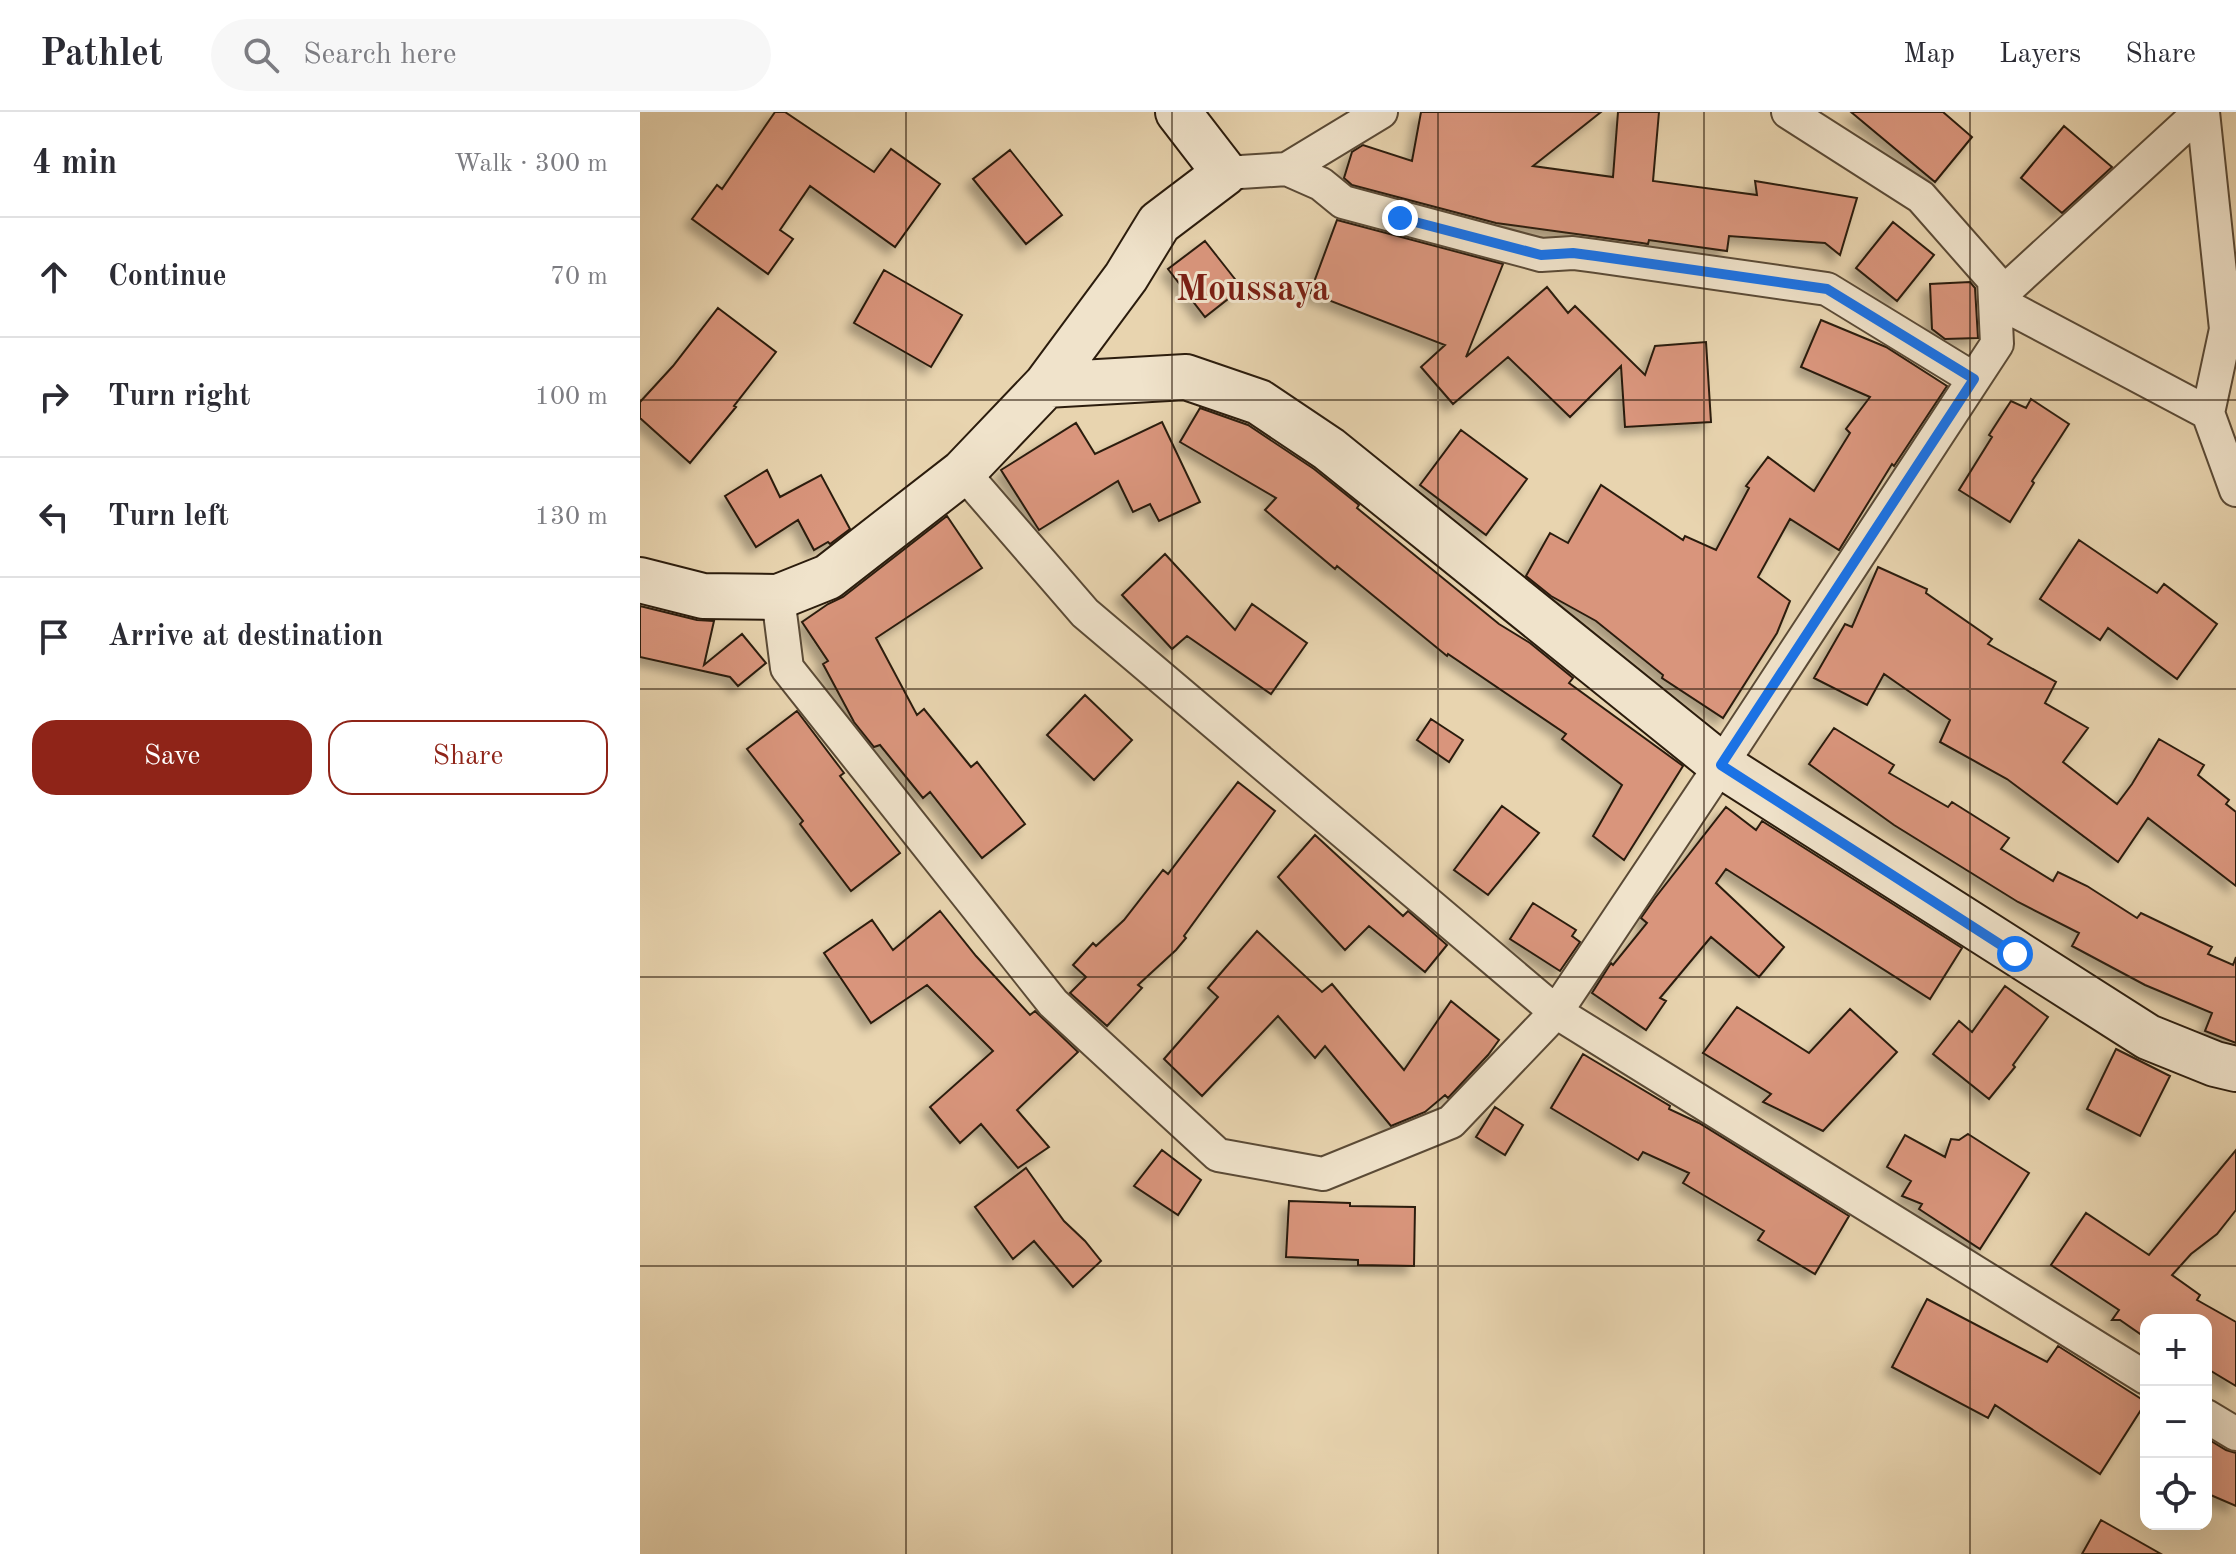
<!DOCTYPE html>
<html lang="en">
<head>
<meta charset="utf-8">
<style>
  body { margin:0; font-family:"Old Standard TT",serif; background:#f7f7f7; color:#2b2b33 }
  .controls { position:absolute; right:24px; bottom:24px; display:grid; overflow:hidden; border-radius:16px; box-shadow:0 8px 32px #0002 }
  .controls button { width:72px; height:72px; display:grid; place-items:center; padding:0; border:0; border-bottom:2px solid #e1e1e2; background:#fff; color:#2b2b33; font:40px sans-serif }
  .stop { position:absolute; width:24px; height:24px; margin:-18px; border:6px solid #1a73e8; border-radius:50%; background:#fff }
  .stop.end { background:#1a73e8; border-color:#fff; box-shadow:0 2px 8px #0008 }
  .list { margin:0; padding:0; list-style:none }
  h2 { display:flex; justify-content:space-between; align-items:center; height:104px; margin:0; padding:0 32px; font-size:34px }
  h2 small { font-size:26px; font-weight:400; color:#7c7c81 }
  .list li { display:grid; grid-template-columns:52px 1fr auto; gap:24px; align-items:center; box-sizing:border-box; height:120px; padding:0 32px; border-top:2px solid #e1e1e2 }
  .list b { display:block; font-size:30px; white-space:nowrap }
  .list em { font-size:26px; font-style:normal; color:#7c7c81 }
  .actions { display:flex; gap:16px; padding:24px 32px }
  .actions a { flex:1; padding:18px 0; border:2px solid #8f2418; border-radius:24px; text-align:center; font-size:28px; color:#8f2418 }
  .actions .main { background:#8f2418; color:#fff }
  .icon { flex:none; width:44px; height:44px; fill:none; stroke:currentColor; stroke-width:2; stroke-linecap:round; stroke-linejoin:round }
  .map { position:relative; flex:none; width:1596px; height:1442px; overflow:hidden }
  header { display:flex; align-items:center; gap:48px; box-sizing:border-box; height:112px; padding:0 40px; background:#fff; border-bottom:2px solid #e1e1e2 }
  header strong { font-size:38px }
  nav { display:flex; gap:44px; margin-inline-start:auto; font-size:28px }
  .search { width:560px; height:72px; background:#f7f7f7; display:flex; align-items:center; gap:20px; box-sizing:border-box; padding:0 28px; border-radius:44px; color:#7c7c81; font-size:30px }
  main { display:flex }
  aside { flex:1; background:#fff }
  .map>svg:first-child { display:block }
  .building { fill:#d9957c; stroke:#2b1c0d; stroke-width:2; filter:url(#shadow) }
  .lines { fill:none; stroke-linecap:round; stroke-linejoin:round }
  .street-casing { stroke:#5a4a36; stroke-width:36 }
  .secondary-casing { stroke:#2b1c0d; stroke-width:48 }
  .street { stroke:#f0e3cb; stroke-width:32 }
  .secondary { stroke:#f0e3cb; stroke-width:44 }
  .route { stroke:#1a73e8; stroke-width:10 }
  .grid { fill:none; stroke:#2b1c0d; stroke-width:2; stroke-opacity:0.55 }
  .labels { text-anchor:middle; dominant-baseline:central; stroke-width:6; stroke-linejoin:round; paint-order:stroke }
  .district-label { font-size:36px; font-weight:bold; fill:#7a1f14; stroke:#f0e3cb }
</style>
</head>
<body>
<header>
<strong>Pathlet</strong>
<div class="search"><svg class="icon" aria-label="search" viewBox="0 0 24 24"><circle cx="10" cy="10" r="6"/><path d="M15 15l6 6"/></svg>Search here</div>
<nav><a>Map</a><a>Layers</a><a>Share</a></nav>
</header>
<main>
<aside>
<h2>4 min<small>Walk · 300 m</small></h2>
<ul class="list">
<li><svg class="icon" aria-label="ahead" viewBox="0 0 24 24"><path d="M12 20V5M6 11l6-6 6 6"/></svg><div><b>Continue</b></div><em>70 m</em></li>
<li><svg class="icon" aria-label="right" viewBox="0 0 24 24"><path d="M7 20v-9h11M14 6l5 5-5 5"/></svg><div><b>Turn right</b></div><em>100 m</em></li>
<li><svg class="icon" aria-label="left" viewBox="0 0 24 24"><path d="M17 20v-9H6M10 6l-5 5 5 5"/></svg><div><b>Turn left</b></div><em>130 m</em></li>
<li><svg class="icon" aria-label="arrive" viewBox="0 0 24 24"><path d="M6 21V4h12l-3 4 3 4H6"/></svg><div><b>Arrive at destination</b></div></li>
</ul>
<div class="actions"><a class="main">Save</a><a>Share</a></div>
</aside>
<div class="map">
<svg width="1596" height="1442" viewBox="0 0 1596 1442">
  <defs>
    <filter id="shadow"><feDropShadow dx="-7" dy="7" stdDeviation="4" flood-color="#0004"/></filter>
  </defs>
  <rect width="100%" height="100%" fill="#e8d4af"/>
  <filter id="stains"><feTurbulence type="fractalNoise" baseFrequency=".0025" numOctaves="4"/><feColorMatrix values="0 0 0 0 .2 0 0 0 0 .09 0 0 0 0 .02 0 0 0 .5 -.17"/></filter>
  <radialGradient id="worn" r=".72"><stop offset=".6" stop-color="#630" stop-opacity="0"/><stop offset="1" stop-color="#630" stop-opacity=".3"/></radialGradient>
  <path class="building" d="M 135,0 L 145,0 L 234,60 L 251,37 L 300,72 L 255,135 L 170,74 L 140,118 L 153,127 L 128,162 L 52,107 L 77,73 L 82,77 Z
    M 781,0 L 961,0 L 893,54 L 973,65 L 978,0 L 1019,0 L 1013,69 L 1117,83 L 1115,69 L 1217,86 L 1200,143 L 1185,131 L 1089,124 L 1087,139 L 1009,128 L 1008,132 L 1002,131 L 856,111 L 712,73 L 704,66 L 712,40 L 723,33 L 772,49 Z
    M 1211,0 L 1303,0 L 1332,25 L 1295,70 Z
    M 1424,14 L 1472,55 L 1422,101 L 1381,66 Z
    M 370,38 L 422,103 L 386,132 L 333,67 Z
    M 697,108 L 863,152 L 826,245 L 907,175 L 928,201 L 935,194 L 1005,263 L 1015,234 L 1066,230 L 1071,310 L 985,315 L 981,254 L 930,305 L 868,245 L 813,292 L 781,255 L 805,233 L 670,181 Z
    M 1253,110 L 1294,143 L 1257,189 L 1216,156 Z
    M 565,129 L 602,176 L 565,205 L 528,157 Z
    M 244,158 L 322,203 L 291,255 L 214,211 Z
    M 1330,170 L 1335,176 L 1338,226 L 1305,227 L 1292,217 L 1290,172 Z
    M 78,196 L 136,240 L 94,294 L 96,295 L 50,351 L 0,306 L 0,290 L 33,254 Z
    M 1181,208 L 1246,235 L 1307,274 L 1254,354 L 1252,352 L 1199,438 L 1150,407 L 1118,465 L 1150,489 L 1137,521 L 1083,606 L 1022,566 L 1023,563 L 956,509 L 911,484 L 886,464 L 910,421 L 928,431 L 961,373 L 1043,428 L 1045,424 L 1076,438 L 1109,376 L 1106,374 L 1128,345 L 1174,379 L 1210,321 L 1206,317 L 1230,285 L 1161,255 Z
    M 1391,287 L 1429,312 L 1392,369 L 1394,371 L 1370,410 L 1319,378 L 1352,325 L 1349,323 L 1371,289 L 1386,296 Z
    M 560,296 L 608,313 L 674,357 L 719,393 L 717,396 L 859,512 L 890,531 L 933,566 L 929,571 L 1043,654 L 984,748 L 953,724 L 982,673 L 922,627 L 926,622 L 808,542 L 807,544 L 697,454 L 695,457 L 625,398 L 636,386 L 540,330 Z
    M 522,310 L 560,390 L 519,409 L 510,392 L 493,400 L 478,369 L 399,418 L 361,358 L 436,311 L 455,342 Z
    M 821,318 L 887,367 L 846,423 L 780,373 Z
    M 127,358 L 140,385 L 181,363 L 210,417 L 190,432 L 188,430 L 174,438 L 158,408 L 116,435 L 85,384 Z
    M 307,404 L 342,456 L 236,526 L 277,603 L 284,597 L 331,655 L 337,650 L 385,712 L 342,746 L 290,680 L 283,686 L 240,633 L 234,635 L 214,610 L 183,552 L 188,549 L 162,510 L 188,492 L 203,485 Z
    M 1439,428 L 1517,481 L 1524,472 L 1577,512 L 1537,567 L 1468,516 L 1460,528 L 1400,487 Z
    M 525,442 L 595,518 L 612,492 L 667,531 L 631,582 L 547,524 L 532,537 L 482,483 Z
    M 1238,455 L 1287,477 L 1286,481 L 1352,527 L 1348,532 L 1416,570 L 1405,591 L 1448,616 L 1423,650 L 1477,692 L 1492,672 L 1519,627 L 1564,653 L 1558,663 L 1589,688 L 1586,692 L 1596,700 L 1596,774 L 1508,706 L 1478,750 L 1367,667 L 1300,630 L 1310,608 L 1244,562 L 1227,593 L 1174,566 L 1205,512 L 1212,515 Z
    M 0,494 L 57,508 L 74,509 L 64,553 L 102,522 L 126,551 L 98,574 L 90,565 L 0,545 Z
    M 445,583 L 492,628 L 454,668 L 407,623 Z
    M 157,599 L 204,661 L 200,664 L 260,741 L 211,779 L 160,712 L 163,709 L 107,637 Z
    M 791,607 L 823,628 L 809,650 L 777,628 Z
    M 1194,616 L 1254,653 L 1249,661 L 1308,695 L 1312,690 L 1369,726 L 1361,737 L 1413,769 L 1418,760 L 1447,774 L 1497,806 L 1501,801 L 1572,835 L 1568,842 L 1593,853 L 1596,845 L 1596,931 L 1565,919 L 1572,901 L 1505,873 L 1432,834 L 1439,821 L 1378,790 L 1254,713 L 1169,652 Z
    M 598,670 L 635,699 L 544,824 L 546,826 L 536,838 L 498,873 L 502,876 L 467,914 L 430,881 L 446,865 L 433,853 L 453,831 L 456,834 L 484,808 L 523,758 L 528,762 Z
    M 862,694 L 899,721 L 848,783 L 814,758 Z
    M 1086,695 L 1116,718 L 1122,709 L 1322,836 L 1290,887 L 1086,757 L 1076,771 L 1144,835 L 1119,865 L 1071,825 L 1020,886 L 1026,889 L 1006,918 L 952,881 L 971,851 L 973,853 L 1007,811 L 1001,806 L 1015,786 Z
    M 675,723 L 763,804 L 768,799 L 807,833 L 785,860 L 729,814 L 705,838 L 638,765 Z
    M 893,791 L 936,818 L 932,824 L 940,830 L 920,859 L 870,827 Z
    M 300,799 L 336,844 L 390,903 L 395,899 L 438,940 L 377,998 L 409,1035 L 378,1056 L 341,1012 L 320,1031 L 290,995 L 353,939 L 287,873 L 231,911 L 184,841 L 232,808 L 253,838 Z
    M 617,819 L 682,880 L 692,872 L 764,958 L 811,889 L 859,928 L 848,943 L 808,986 L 805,983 L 785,1000 L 751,1014 L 685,934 L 675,946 L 638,904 L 562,984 L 524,947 L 578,885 L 568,876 Z
    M 1365,874 L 1408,905 L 1373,953 L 1375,955 L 1349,987 L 1293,942 L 1319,909 L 1332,920 Z
    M 1097,895 L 1169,941 L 1210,897 L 1257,940 L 1183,1019 L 1123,990 L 1131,982 L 1063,941 Z
    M 1476,937 L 1530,964 L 1500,1024 L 1447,997 Z
    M 943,942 L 1030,994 L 1029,997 L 1059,1011 L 1209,1104 L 1175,1162 L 1118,1128 L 1124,1119 L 1043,1071 L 1049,1061 L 1003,1040 L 998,1048 L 911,996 Z
    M 855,995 L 883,1013 L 865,1043 L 836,1025 Z
    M 1328,1022 L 1389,1061 L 1340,1137 L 1279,1097 L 1282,1092 L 1262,1084 L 1271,1069 L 1247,1055 L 1265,1023 L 1305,1045 L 1311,1027 L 1319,1028 Z
    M 522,1038 L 561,1068 L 538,1103 L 494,1074 Z
    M 1596,1038 L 1596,1098 L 1577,1122 L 1551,1142 L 1532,1163 L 1560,1183 L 1557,1188 L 1596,1210 L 1596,1274 L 1566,1256 L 1566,1208 L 1506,1208 L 1506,1226 L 1480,1208 L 1472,1208 L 1479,1198 L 1411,1153 L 1446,1101 L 1509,1143 Z
    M 386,1056 L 424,1109 L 445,1129 L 461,1149 L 433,1175 L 394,1129 L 373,1147 L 335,1095 Z
    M 649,1089 L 710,1091 L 710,1094 L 775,1095 L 774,1154 L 718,1153 L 718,1148 L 646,1145 Z
    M 1287,1187 L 1407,1250 L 1418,1234 L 1506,1290 L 1460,1362 L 1355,1293 L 1348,1306 L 1252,1255 Z
    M 1566,1326 L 1586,1338 L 1596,1341 L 1596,1394 L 1566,1381 Z
    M 1461,1408 L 1521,1442 L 1442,1442 Z"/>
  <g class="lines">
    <g class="street-casing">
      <path id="street" d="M 1560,0 L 1355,188 L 1568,301 L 1596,378
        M 1563,0 L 1586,217 L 1568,301
        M 647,57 L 681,72 L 703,90 L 901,143 L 933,141 L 956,144 L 1187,177 L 1334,267
        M 585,61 L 647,57 L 741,0
        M 323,360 L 445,501 L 916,900 L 1506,1266
        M 138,485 L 147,556 L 413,891 L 578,1043 L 683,1062 L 811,1010 L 916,900 L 1081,653 L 1357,232 L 1354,168 L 1281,85 L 1148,0
        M 1566,1304 L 1596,1322"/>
    </g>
    <g class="secondary-casing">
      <path id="secondary" d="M 406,273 L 486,165 L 519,111 L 585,61 L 538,0
        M 0,468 L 63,484 L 138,485 L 188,465 L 323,360 L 406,273 L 546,265 L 619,290 L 689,337 L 1081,653 L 1508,925 L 1575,952 L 1596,957"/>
    </g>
    <use href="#street" class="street"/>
    <use href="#secondary" class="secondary"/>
  </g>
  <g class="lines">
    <path class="route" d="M 760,106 L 901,143 L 933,141 L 956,144 L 1187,177 L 1334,267 L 1081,653 L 1375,842"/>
  </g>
  <path class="grid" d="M 266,0 L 266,1442M 532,0 L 532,1442M 798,0 L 798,1442M 1064,0 L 1064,1442M 1330,0 L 1330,1442M 0,288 L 1596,288M 0,577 L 1596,577M 0,865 L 1596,865M 0,1154 L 1596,1154"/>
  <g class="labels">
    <g class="district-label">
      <text x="613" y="179">Moussaya</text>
    </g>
  </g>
  <rect width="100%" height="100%" filter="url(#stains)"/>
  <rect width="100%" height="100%" fill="url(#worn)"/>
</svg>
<div class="controls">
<button>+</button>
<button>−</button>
<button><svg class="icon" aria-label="locate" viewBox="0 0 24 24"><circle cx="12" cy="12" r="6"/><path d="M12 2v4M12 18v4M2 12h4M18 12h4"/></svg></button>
</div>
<div class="stop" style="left:1375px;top:842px"></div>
<div class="stop end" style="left:760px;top:106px"></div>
</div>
</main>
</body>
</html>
